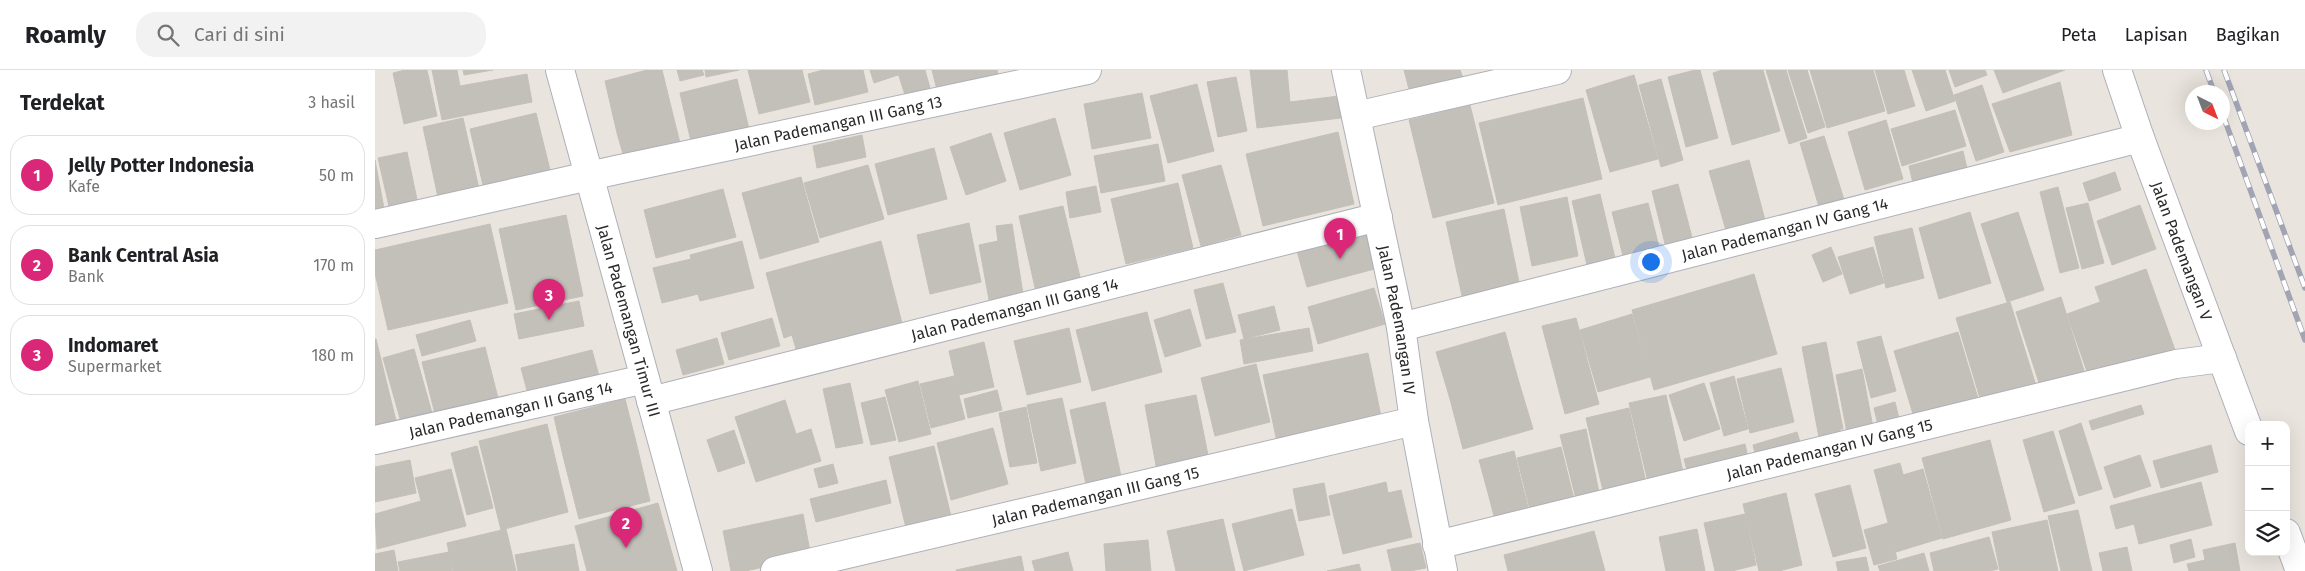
<!DOCTYPE html>
<html lang="id">
<head>
<meta charset="utf-8">
<style>
  body { margin:0; font-family:"Fira Sans",sans-serif; background:#f2f2f2; color:#202124 }
  .controls { position:absolute; right:15px; bottom:15px; display:grid; overflow:hidden; border-radius:10px; box-shadow:0 5px 20px #0002 }
  .controls button { width:45px; height:45px; display:grid; place-items:center; padding:0; border:0; border-bottom:1px solid #e0e0e0; background:#fff; color:#202124; font:25px sans-serif }
  .compass { position:absolute; left:1810px; top:15px; width:45px; height:45px; border-radius:50%; background:#fff; box-shadow:0 5px 20px #0002; rotate:138deg }
  .you { position:absolute; left:1275px; top:191px; width:18px; height:18px; margin:-12px; border:4px solid #fff; border-radius:50%; background:#1a73e8; box-shadow:0 0 0 8px #1a73e833 }
  .badge { display:grid; place-items:center; width:32px; height:32px; border-radius:50%; background:#db2777; color:#fff; font-size:16px; font-weight:700 }
  .pin { position:absolute; translate:-50% -41px; filter:drop-shadow(0 1px 2px #0008) }
  .pin::after { content:''; position:absolute; top:26px; width:18px; height:15px; background:inherit; clip-path:polygon(0 0,100% 0,50% 100%) }
  .list { margin:0; padding:0; list-style:none }
  h2 { display:flex; justify-content:space-between; align-items:center; height:65px; margin:0; padding:0 20px; font-size:21px }
  h2 small { font-size:16px; font-weight:400; color:#757577 }
  .list li { display:grid; grid-template-columns:32px 1fr auto; gap:15px; align-items:center; box-sizing:border-box; height:80px; margin:0 10px 10px; padding:0 10px; border:1px solid #e0e0e0; border-radius:20px }
  .list b { display:block; font-size:19px; white-space:nowrap }
  .list p { margin:0; font-size:16px; white-space:nowrap; color:#757577 }
  .list em { font-size:16px; font-style:normal; color:#757577 }
  .icon { flex:none; width:28px; height:28px; fill:none; stroke:currentColor; stroke-width:2; stroke-linecap:round; stroke-linejoin:round }
  .map { position:relative; flex:none; width:1930px; height:501px; overflow:hidden }
  header { display:flex; align-items:center; gap:30px; box-sizing:border-box; height:70px; padding:0 25px; background:#fff; border-bottom:1px solid #e0e0e0 }
  header strong { font-size:24px }
  nav { display:flex; gap:28px; margin-inline-start:auto; font-size:18px }
  .search { width:350px; height:45px; background:#f2f2f2; display:flex; align-items:center; gap:12px; box-sizing:border-box; padding:0 18px; border-radius:20px; color:#757577; font-size:19px }
  main { display:flex }
  aside { flex:1; background:#fff }
  .map>svg:first-child { display:block }
  .building { fill:#c3bfb9; stroke:#c5c0b7 }
  .lines { fill:none; stroke-linecap:round; stroke-linejoin:round }
  .minor-casing { stroke:#aeb0b9; stroke-width:30 }
  .tertiary-casing { stroke:#aeb0b9; stroke-width:30 }
  .minor { stroke:#fff; stroke-width:28 }
  .tertiary { stroke:#fff; stroke-width:28 }
  .rail-casing { stroke:#a1a4b2; stroke-width:5.5 }
  .rail { stroke:#fff; stroke-width:4; stroke-dasharray:11; stroke-linecap:butt }
  .labels { text-anchor:middle; dominant-baseline:central; stroke-width:5; stroke-linejoin:round; paint-order:stroke }
  .street-label { font-size:16px; fill:#2a2a2a; stroke:#fff }
</style>
</head>
<body>
<header>
<strong>Roamly</strong>
<div class="search"><svg class="icon" aria-label="search" viewBox="0 0 24 24"><circle cx="10" cy="10" r="6"/><path d="M15 15l6 6"/></svg>Cari di sini</div>
<nav><a>Peta</a><a>Lapisan</a><a>Bagikan</a></nav>
</header>
<main>
<aside>
<h2>Terdekat<small>3 hasil</small></h2>
<ul class="list">
<li><span class="badge">1</span><div><b>Jelly Potter Indonesia</b><p>Kafe</p></div><em>50 m</em></li>
<li><span class="badge">2</span><div><b>Bank Central Asia</b><p>Bank</p></div><em>170 m</em></li>
<li><span class="badge">3</span><div><b>Indomaret</b><p>Supermarket</p></div><em>180 m</em></li>
</ul>
</aside>
<div class="map">
<svg width="1930" height="501" viewBox="0 0 1930 501">
  <rect width="100%" height="100%" fill="#eae4de"/>
  <path class="building" d="M 30,0 L 52,0 L 62,46 L 29,54 L 18,3 Z
    M 57,0 L 82,0 L 85,16 L 152,4 L 157,32 L 67,50 Z
    M 88,0 L 118,0 L 89,5 Z
    M 272,0 L 287,0 L 299,49 L 242,63 L 230,11 Z
    M 302,0 L 327,0 L 329,5 L 305,11 Z
    M 330,0 L 364,0 L 331,7 Z
    M 373,0 L 427,0 L 435,32 L 384,44 Z
    M 448,0 L 488,0 L 493,22 L 440,35 L 433,4 Z
    M 495,0 L 521,0 L 523,5 L 499,13 Z
    M 522,0 L 550,0 L 555,18 L 530,25 Z
    M 557,0 L 582,0 L 587,17 L 563,24 Z
    M 582,0 L 622,0 L 624,7 L 587,17 Z
    M 875,0 L 912,0 L 915,32 L 964,26 L 966,48 L 882,58 Z
    M 1029,0 L 1085,0 L 1088,8 L 1035,23 Z
    M 1320,0 L 1325,0 L 1343,68 L 1311,77 L 1293,7 Z
    M 1347,0 L 1388,0 L 1405,61 L 1357,75 L 1338,3 Z
    M 1391,0 L 1411,0 L 1432,68 L 1414,74 Z
    M 1413,0 L 1432,0 L 1450,57 L 1433,63 Z
    M 1435,0 L 1498,0 L 1510,41 L 1452,58 Z
    M 1500,0 L 1529,0 L 1540,36 L 1513,44 Z
    M 1537,0 L 1570,0 L 1580,31 L 1551,41 Z
    M 1574,0 L 1610,0 L 1612,5 L 1580,17 Z
    M 1619,0 L 1690,0 L 1628,23 Z
    M 1259,5 L 1283,89 L 1235,102 L 1211,20 Z
    M 861,7 L 872,61 L 843,67 L 832,12 Z
    M 362,9 L 375,63 L 317,76 L 305,23 Z
    M 1286,9 L 1308,90 L 1286,97 L 1264,15 Z
    M 1685,12 L 1697,65 L 1635,82 L 1617,34 Z
    M 822,14 L 839,81 L 793,93 L 775,26 Z
    M 1607,15 L 1629,82 L 1601,91 L 1579,25 Z
    M 767,23 L 776,68 L 717,79 L 709,34 Z
    M 1208,28 L 1227,109 L 1123,135 L 1104,53 Z
    M 1095,35 L 1119,133 L 1058,148 L 1034,50 Z
    M 1580,40 L 1591,76 L 1527,96 L 1516,59 Z
    M 161,43 L 177,108 L 110,124 L 95,59 Z
    M 88,48 L 105,123 L 64,132 L 48,57 Z
    M 680,48 L 696,105 L 645,120 L 629,63 Z
    M 299,49 L 306,77 L 250,91 L 242,63 Z
    M 1511,50 L 1528,109 L 1490,120 L 1473,62 Z
    M 963,62 L 979,134 L 888,156 L 871,84 Z
    M 616,63 L 631,111 L 591,125 L 575,77 Z
    M 487,65 L 491,87 L 442,98 L 438,76 Z
    M 1449,66 L 1472,139 L 1447,147 L 1425,73 Z
    M 783,74 L 790,111 L 726,123 L 719,86 Z
    M 559,78 L 572,129 L 513,145 L 500,94 Z
    M 1588,81 L 1594,107 L 1540,122 L 1534,96 Z
    M 32,82 L 44,139 L 16,145 L 3,88 Z
    M 0,90 L 10,144 L 0,145 Z
    M 1374,90 L 1391,154 L 1352,164 L 1334,101 Z
    M 493,95 L 509,149 L 445,168 L 429,113 Z
    M 846,95 L 866,165 L 826,176 L 807,105 Z
    M 1740,102 L 1746,120 L 1714,131 L 1708,113 Z
    M 426,107 L 444,172 L 385,189 L 367,123 Z
    M 803,113 L 818,178 L 751,194 L 736,129 Z
    M 1303,114 L 1319,175 L 1292,182 L 1277,121 Z
    M 721,116 L 726,142 L 695,148 L 691,122 Z
    M 1683,117 L 1704,198 L 1685,203 L 1665,122 Z
    M 348,119 L 361,167 L 281,188 L 269,140 Z
    M 1225,124 L 1243,201 L 1215,208 L 1197,131 Z
    M 1192,127 L 1203,186 L 1157,196 L 1145,137 Z
    M 1273,133 L 1285,181 L 1249,190 L 1237,142 Z
    M 1713,133 L 1729,193 L 1707,199 L 1691,138 Z
    M 1765,135 L 1781,179 L 1737,195 L 1722,151 Z
    M 688,136 L 706,211 L 661,222 L 644,146 Z
    M 1129,139 L 1146,222 L 1089,235 L 1071,152 Z
    M 1595,142 L 1616,213 L 1593,220 L 1573,149 Z
    M 1643,142 L 1669,220 L 1632,232 L 1606,154 Z
    M 191,145 L 208,226 L 141,240 L 124,159 Z
    M 1573,149 L 1593,220 L 1564,229 L 1544,158 Z
    M 594,153 L 606,212 L 555,224 L 542,165 Z
    M 115,154 L 133,233 L 71,247 L 53,168 Z
    M 637,154 L 648,224 L 614,230 L 604,175 L 623,171 L 621,156 Z
    M 1537,158 L 1549,208 L 1511,218 L 1499,167 Z
    M 998,161 L 1007,197 L 932,217 L 922,181 Z
    M 53,168 L 71,247 L 13,260 L 0,203 L 0,180 Z
    M 367,171 L 379,218 L 325,231 L 323,224 L 287,233 L 278,198 L 316,189 L 315,185 Z
    M 506,171 L 528,257 L 464,275 L 441,189 Z
    M 1456,177 L 1467,204 L 1448,212 L 1437,185 Z
    M 1498,177 L 1509,213 L 1475,224 L 1463,187 Z
    M 441,189 L 464,275 L 423,286 L 417,265 L 409,268 L 391,203 Z
    M 1771,199 L 1800,280 L 1775,289 L 1746,208 Z
    M 1379,204 L 1402,284 L 1279,320 L 1257,240 Z
    M 1746,208 L 1775,289 L 1749,299 L 1720,217 Z
    M 848,213 L 861,262 L 831,269 L 819,220 Z
    M 999,218 L 1010,254 L 943,274 L 933,237 Z
    M 1686,227 L 1711,307 L 1667,322 L 1641,242 Z
    M 204,231 L 209,256 L 144,269 L 139,244 Z
    M 1635,232 L 1663,322 L 1608,338 L 1581,248 Z
    M 1725,232 L 1749,301 L 1716,313 L 1692,244 Z
    M 899,236 L 905,260 L 869,269 L 863,245 Z
    M 815,239 L 826,276 L 790,287 L 779,250 Z
    M 772,242 L 787,302 L 717,321 L 701,260 Z
    M 1257,244 L 1275,307 L 1223,322 L 1205,260 Z
    M 397,248 L 405,276 L 354,290 L 346,263 Z
    M 1201,248 L 1224,334 L 1190,344 L 1167,256 Z
    M 95,250 L 101,271 L 47,286 L 41,265 Z
    M 694,258 L 706,312 L 652,325 L 639,271 Z
    M 934,258 L 938,281 L 869,294 L 865,270 Z
    M 1130,262 L 1143,309 L 1075,329 L 1061,282 Z
    M 1583,262 L 1605,335 L 1541,354 L 1519,281 Z
    M 1506,266 L 1521,321 L 1496,328 L 1482,272 Z
    M 342,268 L 349,294 L 308,305 L 301,280 Z
    M 1,269 L 22,355 L 0,360 L 0,269 Z
    M 609,272 L 619,317 L 584,325 L 574,281 Z
    M 1451,272 L 1468,359 L 1465,359 L 1467,374 L 1446,378 L 1427,277 Z
    M 110,277 L 124,332 L 61,348 L 47,292 Z
    M 39,279 L 57,343 L 26,352 L 8,288 Z
    M 217,280 L 225,310 L 154,328 L 146,298 Z
    M 993,283 L 1008,356 L 903,377 L 888,305 Z
    M 881,294 L 895,352 L 840,366 L 826,308 Z
    M 1406,298 L 1419,352 L 1375,363 L 1362,309 Z
    M 1487,299 L 1500,368 L 1474,373 L 1461,305 Z
    M 579,306 L 590,349 L 556,358 L 545,314 Z
    M 1359,306 L 1373,359 L 1349,366 L 1335,313 Z
    M 1143,309 L 1158,359 L 1088,379 L 1075,329 Z
    M 543,311 L 556,364 L 524,372 L 510,320 Z
    M 475,313 L 488,373 L 461,378 L 448,319 Z
    M 1329,313 L 1345,359 L 1309,371 L 1294,325 Z
    M 622,320 L 627,340 L 593,348 L 589,329 Z
    M 821,325 L 834,390 L 782,401 L 770,335 Z
    M 1291,325 L 1310,411 L 1275,420 L 1254,333 Z
    M 510,327 L 521,370 L 496,375 L 486,333 Z
    M 687,328 L 701,393 L 666,401 L 652,335 Z
    M 250,329 L 261,372 L 189,390 L 179,347 Z
    M 410,330 L 421,364 L 436,359 L 446,391 L 381,412 L 360,347 Z
    M 730,332 L 746,406 L 711,414 L 695,340 Z
    M 1520,332 L 1527,361 L 1505,364 L 1499,338 Z
    M 1766,335 L 1769,344 L 1717,360 L 1714,351 Z
    M 651,337 L 662,393 L 635,397 L 624,343 Z
    M 1254,338 L 1273,421 L 1230,429 L 1211,348 Z
    M 1706,353 L 1727,419 L 1704,426 L 1684,361 Z
    M 172,354 L 193,442 L 126,460 L 104,371 Z
    M 618,358 L 633,414 L 576,430 L 562,373 Z
    M 1211,359 L 1226,432 L 1203,437 L 1185,365 Z
    M 359,360 L 370,393 L 343,402 L 332,370 Z
    M 1678,361 L 1700,433 L 1669,442 L 1648,370 Z
    M 1422,362 L 1428,382 L 1383,395 L 1378,375 Z
    M 1615,370 L 1636,450 L 1568,469 L 1547,388 Z
    M 261,372 L 275,431 L 204,449 L 189,390 Z
    M 1370,374 L 1375,396 L 1315,412 L 1309,389 Z
    M 1836,375 L 1843,402 L 1786,418 L 1778,391 Z
    M 102,376 L 118,438 L 92,445 L 76,383 Z
    M 559,376 L 576,446 L 531,458 L 514,387 Z
    M 1186,377 L 1199,429 L 1155,440 L 1142,388 Z
    M 1139,381 L 1147,414 L 1113,423 L 1104,390 Z
    M 1765,385 L 1776,416 L 1739,428 L 1729,397 Z
    M 35,390 L 41,423 L 0,432 L 0,397 Z
    M 1525,393 L 1547,474 L 1521,482 L 1499,400 Z
    M 458,394 L 463,413 L 444,418 L 439,399 Z
    M 76,399 L 91,456 L 2,479 L 0,444 L 46,431 L 40,408 Z
    M 1548,399 L 1567,468 L 1547,474 L 1528,405 Z
    M 511,410 L 516,433 L 441,452 L 435,429 Z
    M 1011,412 L 1013,423 L 1026,420 L 1037,467 L 968,484 L 954,426 Z
    M 1826,412 L 1837,455 L 1764,474 L 1759,454 L 1741,459 L 1735,436 Z
    M 949,413 L 955,445 L 924,451 L 918,419 Z
    M 1147,414 L 1154,441 L 1120,450 L 1113,423 Z
    M 1475,415 L 1491,478 L 1458,487 L 1440,424 Z
    M 1411,423 L 1427,495 L 1404,501 L 1384,501 L 1368,434 Z
    M 283,433 L 302,501 L 212,501 L 200,456 Z
    M 917,439 L 929,485 L 869,501 L 857,454 Z
    M 1703,440 L 1717,501 L 1686,501 L 1673,446 Z
    M 428,444 L 436,487 L 370,501 L 356,501 L 348,461 Z
    M 1370,444 L 1381,495 L 1357,501 L 1340,501 L 1329,453 Z
    M 848,449 L 860,501 L 801,501 L 792,461 Z
    M 1672,450 L 1683,501 L 1625,501 L 1617,462 Z
    M 1513,453 L 1522,489 L 1499,495 L 1489,460 Z
    M 131,459 L 141,501 L 78,501 L 72,473 Z
    M 1322,459 L 1330,501 L 1291,501 L 1284,467 Z
    M 1219,461 L 1230,501 L 1133,501 L 1129,485 Z
    M 1614,467 L 1623,499 L 1615,501 L 1559,501 L 1555,483 Z
    M 1816,469 L 1820,487 L 1799,493 L 1795,475 Z
    M 773,470 L 776,501 L 731,501 L 729,474 Z
    M 1045,473 L 1051,498 L 1035,501 L 1017,501 L 1012,480 Z
    M 1860,473 L 1865,501 L 1814,501 L 1812,494 L 1830,490 L 1828,480 Z
    M 199,474 L 204,501 L 143,501 L 140,485 Z
    M 1752,477 L 1757,501 L 1728,501 L 1724,483 Z
    M 19,480 L 23,501 L 0,501 L 0,484 Z
    M 74,482 L 77,501 L 25,501 L 23,492 Z
    M 693,482 L 698,501 L 660,501 L 657,491 Z
    M 1549,483 L 1554,501 L 1505,501 L 1503,496 Z
    M 646,486 L 649,501 L 581,501 L 581,500 Z
    M 1491,487 L 1494,501 L 1463,501 L 1461,492 Z
    M 984,494 L 986,501 L 952,501 Z"/>
  <g class="lines">
    <g class="minor-casing">
      <g id="minor">
        <path id="s1" d="M 185,0 L 323,501"/>
        <path id="s2" d="M 1742,0 L 1765,68 L 1874,361"/>
        <path d="M 981,46 L 1182,0"/>
        <path id="s3" d="M 0,154 L 241,100 L 712,0"/>
        <path id="s4" d="M 1026,257 L 1765,68"/>
        <path id="s5" d="M 276,331 L 1003,147"/>
        <path id="s6" d="M 0,370 L 270,309"/>
        <path d="M 1911,463 L 1925,501"/>
        <path id="s7" d="M 1062,475 L 1801,294 L 1847,288"/>
        <path id="s8" d="M 400,501 L 1039,351"/>
      </g>
    </g>
    <g class="tertiary-casing">
      <g id="tertiary">
        <path id="s9" d="M 971,0 L 1026,257 L 1039,351 L 1068,501"/>
      </g>
    </g>
    <use href="#minor" class="minor"/>
    <use href="#tertiary" class="tertiary"/>
    <g class="rail-casing">
      <path id="rail" d="M 1831,0 L 1839,22
        M 1849,0 L 1930,218
        M 1848,45 L 1930,270"/>
    </g>
    <use href="#rail" class="rail"/>
  </g>
  <g class="labels">
    <g class="street-label">
      <text stroke="none"><textPath href="#s3" startOffset="474">Jalan Pademangan III Gang 13</textPath></text>
      <text stroke="none"><textPath href="#s4" startOffset="396">Jalan Pademangan IV Gang 14</textPath></text>
      <text stroke="none"><textPath href="#s2" startOffset="192">Jalan Pademangan V</textPath></text>
      <text stroke="none"><textPath href="#s5" startOffset="375">Jalan Pademangan III Gang 14</textPath></text>
      <text stroke="none"><textPath href="#s9" startOffset="255">Jalan Pademangan IV</textPath></text>
      <text stroke="none"><textPath href="#s1" startOffset="260">Jalan Pademangan Timur III</textPath></text>
      <text stroke="none"><textPath href="#s6" startOffset="139">Jalan Pademangan II Gang 14</textPath></text>
      <text stroke="none"><textPath href="#s7" startOffset="404">Jalan Pademangan IV Gang 15</textPath></text>
      <text stroke="none"><textPath href="#s8" startOffset="329">Jalan Pademangan III Gang 15</textPath></text>
    </g>
  </g>
</svg>
<div class="controls">
<button>+</button>
<button>−</button>
<button><svg class="icon" aria-label="layers" viewBox="0 0 24 24"><path d="M12 4l9 5-9 5-9-5zM3 14l9 5 9-5"/></svg></button>
</div>
<svg class="compass" viewBox="-18 -18 36 36"><path d="M0-13l5 13h-10z" fill="#e53935"/><path d="M0 13l5-13h-10z" fill="#757577"/></svg>
<div class="you"></div>
<div class="pin badge" style="left:965px;top:189px">1</div>
<div class="pin badge" style="left:251px;top:478px">2</div>
<div class="pin badge" style="left:174px;top:250px">3</div>
</div>
</main>
</body>
</html>
